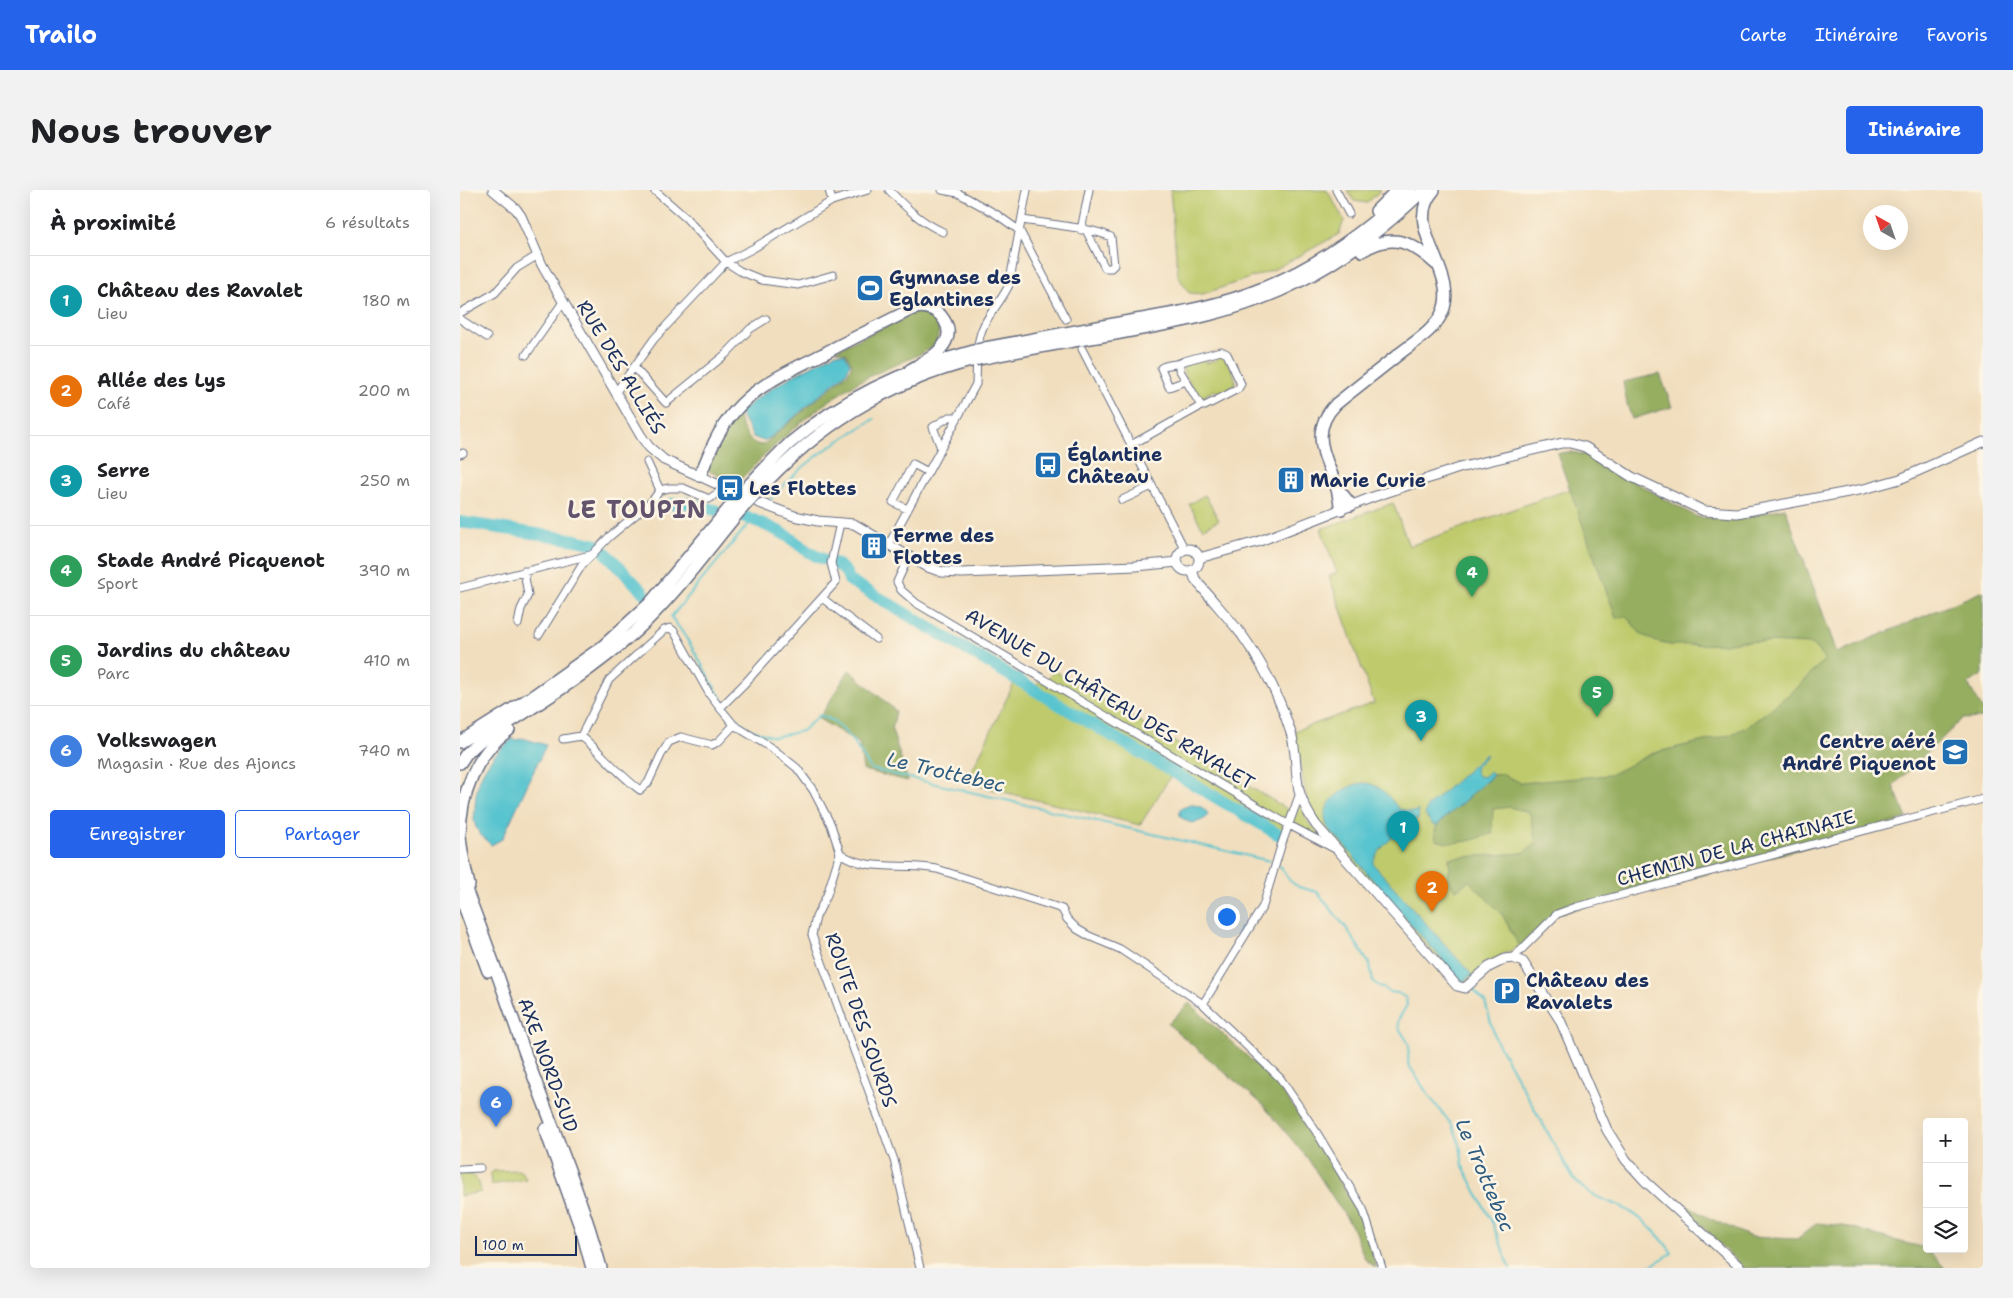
<!DOCTYPE html>
<html lang="fr">
<head>
<meta charset="utf-8">
<style>
  body { margin:0; font-family:"Shantell Sans",sans-serif; background:#f2f2f2; color:#202124 }
  .controls { position:absolute; right:15px; bottom:15px; display:grid; overflow:hidden; border-radius:5px; box-shadow:0 5px 20px #0002 }
  .controls button { width:45px; height:45px; display:grid; place-items:center; padding:0; border:0; border-bottom:1px solid #e0e0e0; background:#fff; color:#202124; font:25px sans-serif }
  .compass { position:absolute; left:1403px; top:15px; width:45px; height:45px; border-radius:50%; background:#fff; box-shadow:0 5px 20px #0002; rotate:320deg }
  .scale { position:absolute; left:15px; bottom:12px; width:102px; box-sizing:border-box; padding-left:5px; border:2px solid #1b2f5e; border-top:0; font-size:14px; line-height:18px; white-space:nowrap; color:#1b2f5e; -webkit-text-stroke:4px #fcf5e5; paint-order:stroke }
  .you { position:absolute; left:766px; top:726px; width:18px; height:18px; margin:-12px; border:4px solid #fff; border-radius:50%; background:#1a73e8; box-shadow:0 0 0 8px #1a73e833 }
  .badge { display:grid; place-items:center; width:32px; height:32px; border-radius:50%; background:#2563eb; color:#fff; font-size:16px; font-weight:700 }
  .pin { position:absolute; translate:-50% -41px; filter:drop-shadow(0 1px 2px #0008) }
  .pin::after { content:''; position:absolute; top:26px; width:18px; height:15px; background:inherit; clip-path:polygon(0 0,100% 0,50% 100%) }
  .list { margin:0; padding:0; list-style:none }
  h2 { display:flex; justify-content:space-between; align-items:center; height:65px; margin:0; padding:0 20px; font-size:21px }
  h2 small { font-size:16px; font-weight:400; color:#757577 }
  .list li { display:grid; grid-template-columns:32px 1fr auto; gap:15px; align-items:center; box-sizing:border-box; height:90px; padding:0 20px; border-top:1px solid #e0e0e0 }
  .list b { display:block; font-size:19px; white-space:nowrap }
  .list p { margin:0; font-size:16px; white-space:nowrap; color:#757577 }
  .list em { font-size:16px; font-style:normal; color:#757577 }
  .actions { display:flex; gap:10px; padding:15px 20px }
  .actions a { flex:1; padding:11px 0; border:1px solid #2563eb; border-radius:5px; text-align:center; font-size:18px; color:#2563eb }
  .actions .main { background:#2563eb; color:#fff }
  .icon { flex:none; width:28px; height:28px; fill:none; stroke:currentColor; stroke-width:2; stroke-linecap:round; stroke-linejoin:round }
  .map { position:relative; flex:none; width:1523px; height:1078px; overflow:hidden; border-radius:5px }
  header { display:flex; align-items:center; gap:30px; box-sizing:border-box; height:70px; padding:0 25px; background:#2563eb; color:#fff }
  header strong { font-size:24px }
  nav { display:flex; gap:28px; margin-inline-start:auto; font-size:18px }
  .intro { display:flex; align-items:center; justify-content:space-between; box-sizing:border-box; height:120px; padding:0 30px }
  h1 { margin:0; font-size:35px }
  .button { padding:12px 22px; border-radius:5px; background:#2563eb; color:#fff; font-size:18px; font-weight:700 }
  main { display:flex; gap:30px; padding:0 30px }
  aside { flex:1; background:#fff; border-radius:5px; box-shadow:0 5px 20px #0002 }
  .map>svg:first-child { display:block }
  .green { fill:#beca6c; stroke:#6c7c65 }
  .forest { fill:#96ae60; stroke:#586e5f }
  .water { fill:#58c4cf; stroke:#3a7a96 }
  .lines { fill:none; stroke-linecap:round; stroke-linejoin:round }
  .stream { stroke:#58c4cf; stroke-width:2 }
  .river { stroke:#58c4cf; stroke-width:12 }
  .minor-casing { stroke:#666c80; stroke-width:9 }
  .tertiary-casing { stroke:#666c80; stroke-width:11 }
  .trunk-casing { stroke:#666c80; stroke-width:14 }
  .minor { stroke:#fff; stroke-width:7 }
  .tertiary { stroke:#fff; stroke-width:9 }
  .trunk { stroke:#fff; stroke-width:11 }
  .trunk-bridge-casing { stroke:#666c80; stroke-width:14; stroke-linecap:butt }
  .trunk-bridge { stroke:#fff; stroke-width:11 }
  .labels { text-anchor:middle; dominant-baseline:central; stroke-width:5; stroke-linejoin:round; paint-order:stroke }
  .poi-label { font-size:19px; font-weight:bold; fill:#1b2f5e; stroke:#fcf5e5; text-anchor:start }
  .street-label { font-size:19px; fill:#1b2f5e; stroke:#fcf5e5 }
  .water-label { font-size:20px; font-style:italic; fill:#2d5c80; stroke:#fcf5e5 }
  .district-label { font-size:24px; font-weight:bold; letter-spacing:1px; fill:#63536d; stroke:#fcf5e5 }
</style>
</head>
<body>
<header>
<strong>Trailo</strong>
<nav><a>Carte</a><a>Itinéraire</a><a>Favoris</a></nav>
</header>
<div class="intro"><h1>Nous trouver</h1><a class="button">Itinéraire</a></div>
<main>
<aside>
<h2>À proximité<small>6 résultats</small></h2>
<ul class="list">
<li><span class="badge" style="background:#0f9aa8">1</span><div><b>Château des Ravalet</b><p>Lieu</p></div><em>180 m</em></li>
<li><span class="badge" style="background:#e8710a">2</span><div><b>Allée des Lys</b><p>Café</p></div><em>200 m</em></li>
<li><span class="badge" style="background:#0f9aa8">3</span><div><b>Serre</b><p>Lieu</p></div><em>250 m</em></li>
<li><span class="badge" style="background:#2e9e5b">4</span><div><b>Stade André Picquenot</b><p>Sport</p></div><em>390 m</em></li>
<li><span class="badge" style="background:#2e9e5b">5</span><div><b>Jardins du château</b><p>Parc</p></div><em>410 m</em></li>
<li><span class="badge" style="background:#3f7fe0">6</span><div><b>Volkswagen</b><p>Magasin · Rue des Ajoncs</p></div><em>740 m</em></li>
</ul>
<div class="actions"><a class="main">Enregistrer</a><a>Partager</a></div>
</aside>
<div class="map">
<svg width="1523" height="1078" viewBox="0 0 1523 1078">
  <rect width="100%" height="100%" fill="#fcf5e5"/>
  <filter id="ink" filterUnits="userSpaceOnUse"><feTurbulence type="fractalNoise" baseFrequency=".02" numOctaves="2"/><feDisplacementMap in="SourceGraphic" scale="10" xChannelSelector="R" yChannelSelector="G"/><feConvolveMatrix kernelMatrix="1 2 1 2 8 2 1 2 1" color-interpolation-filters="sRGB"/></filter>
  <filter id="wash" filterUnits="userSpaceOnUse"><feTurbulence type="fractalNoise" baseFrequency=".0096" numOctaves="4" result="noise"/><feDisplacementMap in="SourceGraphic" scale="20" xChannelSelector="R" yChannelSelector="G"/><feGaussianBlur stdDeviation="1.12" result="paint"/><feColorMatrix in="noise" values="0 0 0 0 0 0 0 0 0 0 0 0 0 0 0 0 0 1.4 0 .05"/><feComposite in="paint" operator="in"/></filter>
  <g filter="url(#wash)">
    <rect width="100%" height="100%" fill="#f1debe"/>
    <path class="green" d="M 710,0 L 867,0 L 884,30 L 879,44 L 813,80 L 743,104 L 729,103 L 718,86 Z
      M 887,0 L 921,0 L 907,13 L 894,11 Z
      M 761,165 C 768,170 777,186 775,195 L 759,204 L 755,200 L 745,205 L 746,211 L 740,212 L 723,181 L 724,175 L 744,169 L 746,173 L 757,170 L 757,166 Z
      M 1111,262 L 1126,265 L 1236,327 L 1274,330 L 1325,318 L 1438,633 L 1097,724 L 1063,757 C 1042,760 1019,784 1001,795 L 857,631 L 847,610 L 834,541 L 914,513 L 869,386 L 877,383 L 861,339 L 933,313 L 949,356 L 1110,299 L 1097,263 Z
      M 745,305 L 759,330 L 743,339 L 729,314 Z
      M 593,480 L 829,620 L 821,646 L 712,584 L 680,635 L 506,593 L 555,491 L 574,499 L 580,490 L 586,493 Z
      M 840,610 L 847,631 L 868,652 L 833,635 L 831,631 Z
      M 58,980 L 63,983 L 66,989 L 31,995 L 30,985 L 33,981 Z
      M 0,982 L 14,986 L 19,993 L 21,1002 L 0,1006 Z"/>
    <path class="forest" d="M 456,122 C 478,121 486,145 470,159 C 448,171 423,179 400,191 C 353,218 314,255 276,294 L 249,281 L 248,278 L 260,251 L 277,225 C 283,237 287,255 303,255 L 388,183 L 392,175 L 386,163 L 376,160 Z
      M 1200,184 L 1212,217 L 1172,229 L 1167,214 L 1163,192 Z
      M 1111,262 L 1126,265 L 1237,327 L 1274,330 L 1325,318 L 1377,463 L 1523,401 L 1523,484 L 1508,494 L 1523,520 L 1523,528 L 1502,529 L 1433,596 L 1447,628 L 1097,724 L 1063,757 L 1058,754 L 1042,724 L 1009,691 L 996,700 L 987,689 L 990,678 L 989,668 L 1063,663 L 1076,653 L 1070,623 L 1050,617 L 1033,619 L 1032,637 L 1033,643 C 1016,649 995,657 976,650 L 975,641 L 977,635 L 1033,585 L 1042,584 L 1061,593 L 1150,585 L 1193,563 L 1270,545 L 1290,535 L 1337,498 L 1365,469 L 1352,454 L 1282,451 L 1265,454 L 1210,455 L 1197,452 L 1181,444 L 1166,426 L 1156,428 L 1097,263 Z
      M 389,480 L 436,521 L 432,540 L 448,591 L 403,580 L 399,553 L 359,529 Z
      M 729,813 L 815,892 L 849,939 L 898,1022 L 911,1055 L 916,1078 L 905,1069 L 891,1035 L 848,969 L 802,914 L 708,834 Z
      M 1214,1008 L 1245,1026 L 1291,1047 L 1337,1049 L 1357,1033 L 1390,1037 L 1429,1049 L 1466,1058 L 1485,1078 L 1283,1078 Z"/>
    <path class="water" d="M 376,163 L 385,164 L 390,174 L 386,183 L 311,247 L 304,251 L 293,247 L 280,223 C 307,197 343,181 376,163 Z
      M 62,548 L 86,555 L 42,649 L 31,655 C 25,649 17,643 15,634 C 13,629 15,623 15,618 C 16,586 27,570 52,549 L 57,550 Z
      M 1026,564 L 1027,565 L 1016,576 L 1015,581 L 1019,587 L 1025,586 L 1030,582 L 1033,585 L 977,635 L 973,635 L 965,625 L 967,617 Z
      M 903,593 C 920,593 929,607 939,619 L 954,622 L 959,620 L 958,630 L 953,630 C 941,641 915,659 913,674 L 1012,785 L 1002,792 C 963,747 922,703 885,656 C 879,648 869,643 866,633 C 860,613 885,595 903,593 Z
      M 730,615 C 739,615 743,617 748,624 L 746,628 C 735,634 729,635 720,626 L 720,619 Z"/>
    <g class="lines">
      <path class="stream" d="M 309,311 C 342,273 371,255 414,229
        M 264,512 C 245,484 233,453 211,427 L 296,325
        M 266,516 L 274,527 L 289,539 L 314,547 L 342,541 L 360,525 C 383,531 399,560 411,579 L 810,671
        M 820,676 L 830,691 L 839,697 L 857,702 L 887,739 L 910,775 L 913,792 L 929,802 L 938,803 L 946,808 L 947,815 L 938,830 L 939,838 L 949,854 L 948,874 L 969,906 L 992,935 L 1000,954 L 1003,976 L 1032,1032 L 1050,1078
        M 1011,797 L 1025,812 L 1036,850 L 1113,988 C 1127,1005 1140,1008 1160,1016 C 1182,1027 1199,1044 1212,1063 L 1187,1078"/>
      <path class="river" d="M 210,314 L 229,313 L 255,320
        M 282,326 C 293,329 325,343 333,350 C 343,358 350,364 363,369
        M 0,332 L 116,350 L 137,355
        M 145,362 L 184,403
        M 374,373 C 381,376 388,383 389,390 L 821,646"/>
    </g>
  </g>
  <g filter="url(#ink)">
    <g class="lines">
      <g class="minor-casing">
        <path id="minor" d="M 194,0 L 226,28 L 266,72 L 280,81 L 302,90 L 338,95 L 373,85
          M 369,0 L 372,11
          M 429,0 C 446,18 461,32 483,42
          M 482,0 L 498,3 L 536,24 L 560,41 L 606,129
          M 876,0 L 889,24
          M 562,30 C 587,34 629,37 651,47 L 654,75 L 651,78 L 645,78 L 626,40
          M 621,40 L 629,0
          M 0,123 L 35,103 L 57,78 L 78,65
          M 0,129 L 27,147
          M 622,159 L 725,360
          M 66,165 L 103,112
          M 721,173 L 719,179 L 741,216 L 745,216 L 778,199 L 781,194 L 767,164 L 761,161 L 724,171 C 717,176 707,173 701,178 L 709,197 L 726,191
          M 174,177 L 206,213 L 266,164 L 290,139 L 306,129
          M 156,202 L 194,149 L 266,72 L 292,59 L 372,11 L 408,0
          M 671,255 L 741,216
          M 481,258 L 473,237 L 489,227 L 498,227
          M 0,264 L 3,263
          M 187,272 L 200,300
          M 662,310 L 692,296
          M 447,319 L 433,312 L 453,274 L 468,282
          M 429,354 L 516,194 C 517,176 515,153 524,135 C 531,121 542,110 549,95 L 567,0
          M 449,366 L 437,392 L 441,400 L 456,413 L 829,635 L 877,660
          M 0,398 L 134,364
          M 362,408 L 416,449
          M 58,434 L 61,419 L 68,405 L 64,381
          M 79,445 L 122,375 L 149,347 L 192,311 L 200,300 L 209,298 L 223,298 L 249,309 L 258,303 L 263,296
          M 260,518 L 285,493 L 376,392 L 371,373 L 380,333
          M 121,546 L 149,490 L 204,440 L 210,438 L 214,441 L 250,505 L 260,518 L 274,535 L 313,559 L 337,578 L 353,600 L 371,635 L 380,663 L 367,705 L 356,727 L 352,745 L 434,970 L 460,1078
          M 103,549 L 121,546 C 142,563 158,584 180,600 L 188,593 L 201,565 L 209,552 L 221,547 L 252,555 L 259,551 L 274,535
          M 380,663 C 407,683 445,672 477,679 L 593,716 L 602,719 L 607,729 L 617,739 L 629,746 L 660,759 L 743,814 L 820,888 L 857,943 L 903,1019 L 922,1078
          M 1053,768 L 1097,724 L 1116,717 L 1523,609
          M 743,814 L 803,716 L 821,656 L 840,603
          M 0,979 L 20,978"/>
      </g>
      <g class="tertiary-casing">
        <path id="tertiary" d="M 33,0 L 56,19 L 61,26 L 82,75 L 181,246 L 189,257 L 204,270 L 270,300
          M 297,312 L 334,326 L 358,331 L 394,334 L 465,376 L 482,382 L 502,383 L 676,376 L 718,372
          M717 370a11 11 0 1 1 22 0a11 11 0 1 1-22 0Z
          M 739,368 L 797,352 L 913,307 L 999,278 L 1102,253 L 1110,253 L 1125,257 L 1172,287 L 1244,321 L 1277,323 L 1404,299 L 1440,289 L 1523,252
          M 732,380 L 735,389 C 750,408 767,426 782,445 C 803,474 819,506 830,540 C 838,561 834,584 840,604 C 844,616 849,625 856,635 L 997,796 L 1005,798 L 1029,777 L 1045,769 L 1053,768 L 1063,772 L 1100,830 L 1147,940 L 1166,970 L 1186,992 L 1281,1078"/>
      </g>
      <g class="trunk-casing">
        <path id="trunk" d="M 916,21 L 937,0
          M 902,61 C 933,42 952,52 976,74
          M 525,158 C 574,149 622,140 670,131 C 715,123 760,116 803,98 C 858,76 906,41 950,0
          M 524,168 C 568,159 611,151 655,144 C 717,133 779,122 836,93 C 884,70 926,36 964,0
          M 240,286 C 249,263 258,240 274,222 C 298,194 331,180 363,164 C 391,149 420,135 448,121 C 455,118 460,116 467,118 C 481,120 493,138 486,151 C 479,165 463,172 450,180
          M 287,297 C 301,282 315,267 330,253 C 384,207 449,178 517,160
          M 878,299 L 891,315
          M 296,303 C 357,236 427,192 515,170
          M 881,319 C 879,312 879,304 876,296 C 866,266 848,243 876,214 C 897,197 918,181 939,164 C 954,152 974,141 982,123 C 1001,82 940,38 974,0
          M 0,552 L 73,506 L 142,457 L 190,413 L 269,318
          M 0,573 L 6,564 L 20,551 C 73,517 129,484 176,441 C 214,406 245,363 278,323
          M 0,685 C 26,747 46,811 69,874 C 94,941 122,1008 141,1078
          M 9,695 C 5,678 1,662 0,645 C 0,605 16,563 49,540
          M 0,705 L 28,781
          M 85,939 L 123,1045 L 132,1078"/>
      </g>
      <use href="#minor" class="minor"/>
      <use href="#tertiary" class="tertiary"/>
      <use href="#trunk" class="trunk"/>
      <g class="trunk-bridge-casing">
        <path id="trunk-bridge" d="M 517,160 L 525,158
          M 515,170 L 524,168
          M 269,318 L 287,297
          M 278,323 L 296,303"/>
      </g>
      <use href="#trunk-bridge" class="trunk-bridge"/>
    </g>
  </g>
  <defs>
    <g id="stadium-square" transform="scale(1.4375)"><rect x="-9" y="-9" width="18" height="18" rx="4" fill="#1f6fb2" stroke="#fcf5e5"/><path d="M0-5a6.5 5 0 1 0 0 10a6.5 5 0 1 0 0-10ZM-3.5-1.8h7v3.6h-7Z" fill="#fff"/></g>
    <g id="bus-square" transform="scale(1.4375)"><rect x="-9" y="-9" width="18" height="18" rx="4" fill="#1f6fb2" stroke="#fcf5e5"/><path d="M-5-6H5V4H4V6H2V4H-2V6H-4V4H-5ZM-3.5-4V0h7V-4ZM-3.5 1.2v1.5H-2V1.2ZM2 1.2v1.5H3.5V1.2Z" fill="#fff"/></g>
    <g id="building-square" transform="scale(1.4375)"><rect x="-9" y="-9" width="18" height="18" rx="4" fill="#1f6fb2" stroke="#fcf5e5"/><path d="M-4-6H4V6H1V3H-1V6H-4ZM-2.5-4.3h1.7v1.8h-1.7ZM.8-4.3h1.7v1.8H.8ZM-2.5-1h1.7V.8h-1.7ZM.8-1h1.7V.8H.8Z" fill="#fff"/></g>
    <g id="school-square" transform="scale(1.4375)"><rect x="-9" y="-9" width="18" height="18" rx="4" fill="#1f6fb2" stroke="#fcf5e5"/><path d="M0-5L7-2L0 1L-7-2ZM-4 1L0 2.5L4 1V4Q0 6-4 4Z" fill="#fff"/></g>
    <g id="parking-square" transform="scale(1.4375)"><rect x="-9" y="-9" width="18" height="18" rx="4" fill="#1f6fb2" stroke="#fcf5e5"/><path d="M-3.5-5.5H1a3.5 3.5 0 0 1 0 7H-1V5.5H-3.5ZM-1-3.4V-.6H.8a1.4 1.4 0 0 0 0-2.8Z" fill="#fff"/></g>
  </defs>
  <g fill-rule="evenodd">
    <use href="#stadium-square" x="410" y="98"/>
    <use href="#bus-square" x="588" y="275"/>
    <use href="#building-square" x="831" y="290"/>
    <use href="#bus-square" x="270" y="298"/>
    <use href="#building-square" x="414" y="356"/>
    <use href="#school-square" x="1495" y="562"/>
    <use href="#parking-square" x="1047" y="801"/>
  </g>
  <g class="labels">
    <g class="poi-label">
      <text x="429" y="87">Gymnase des<tspan x="429" dy="22">Eglantines</tspan></text>
      <text x="607" y="264">Églantine<tspan x="607" dy="22">Château</tspan></text>
      <text x="850" y="290">Marie Curie</text>
      <text x="289" y="298">Les Flottes</text>
      <text x="433" y="345">Ferme des<tspan x="433" dy="22">Flottes</tspan></text>
      <text x="1476" y="551" text-anchor="end">Centre aéré<tspan x="1476" dy="22">André Piquenot</tspan></text>
      <text x="1066" y="790">Château des<tspan x="1066" dy="22">Ravalets</tspan></text>
    </g>
    <g class="street-label">
      <text transform="translate(161 177) rotate(59)">RUE DES ALLIÉS</text>
      <text transform="translate(650 509) rotate(31)">AVENUE DU CHÂTEAU DES RAVALET</text>
      <text transform="translate(1276 658) rotate(-15)">CHEMIN DE LA CHAINAIE</text>
      <text transform="translate(401 830) rotate(71)">ROUTE DES SOURDS</text>
      <text transform="translate(88 875) rotate(70)">AXE NORD-SUD</text>
    </g>
    <g class="water-label">
      <text transform="translate(486 582) rotate(13)">Le Trottebec</text>
      <text transform="translate(1025 985) rotate(67)">Le Trottebec</text>
    </g>
    <g class="district-label">
      <text x="177" y="320">LE TOUPIN</text>
    </g>
  </g>
</svg>
<div class="controls">
<button>+</button>
<button>−</button>
<button><svg class="icon" aria-label="layers" viewBox="0 0 24 24"><path d="M12 4l9 5-9 5-9-5zM3 14l9 5 9-5"/></svg></button>
</div>
<svg class="compass" viewBox="-18 -18 36 36"><path d="M0-13l5 13h-10z" fill="#e53935"/><path d="M0 13l5-13h-10z" fill="#757577"/></svg>
<div class="scale">100 m</div>
<div class="you"></div>
<div class="pin badge" style="left:943px;top:662px;background:#0f9aa8">1</div>
<div class="pin badge" style="left:972px;top:722px;background:#e8710a">2</div>
<div class="pin badge" style="left:961px;top:551px;background:#0f9aa8">3</div>
<div class="pin badge" style="left:1012px;top:407px;background:#2e9e5b">4</div>
<div class="pin badge" style="left:1137px;top:527px;background:#2e9e5b">5</div>
<div class="pin badge" style="left:36px;top:937px;background:#3f7fe0">6</div>
</div>
</main>
</body>
</html>
